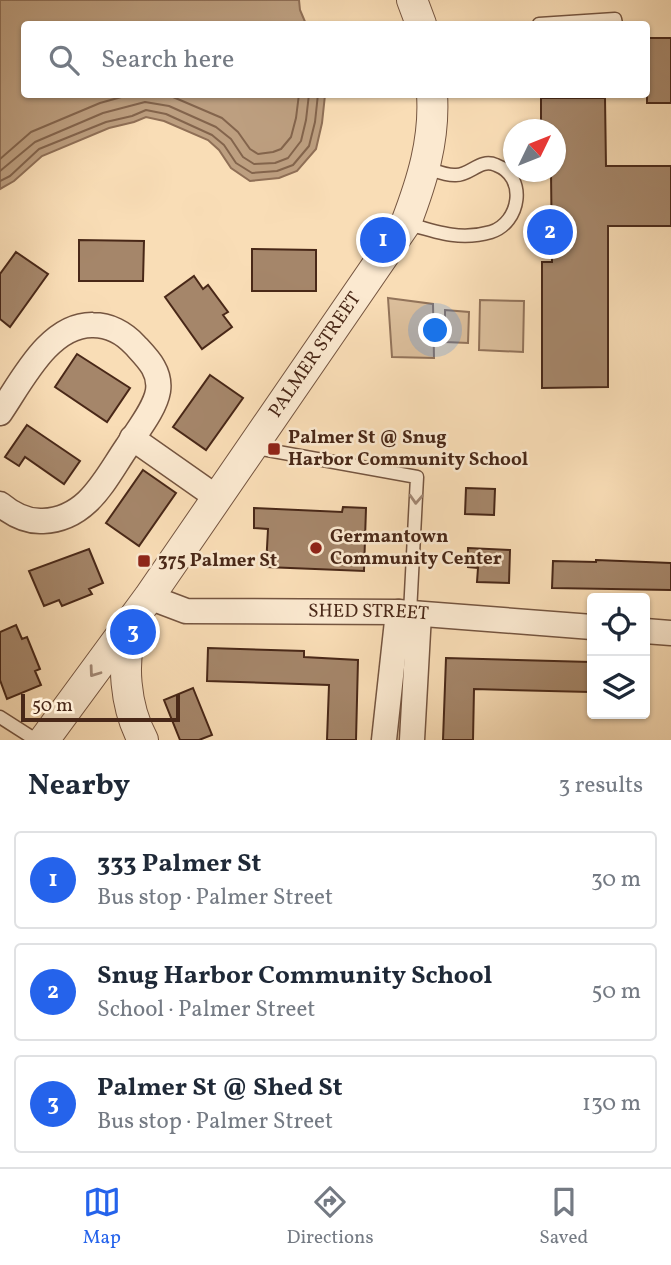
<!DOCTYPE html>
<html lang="en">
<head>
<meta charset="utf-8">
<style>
  body { margin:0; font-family:Vollkorn,serif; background:#f2f2f3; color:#1f2937 }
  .controls { position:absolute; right:21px; bottom:21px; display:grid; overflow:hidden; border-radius:7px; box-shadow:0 2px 5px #0004 }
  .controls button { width:63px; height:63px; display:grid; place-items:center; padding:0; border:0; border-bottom:2px solid #e0e1e3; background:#fff; color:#1f2937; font:35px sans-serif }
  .compass { position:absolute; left:503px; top:119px; width:63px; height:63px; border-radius:50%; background:#fff; box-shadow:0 2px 5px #0004; rotate:47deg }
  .scale { position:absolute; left:21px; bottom:18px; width:159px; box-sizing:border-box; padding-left:7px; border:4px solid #492818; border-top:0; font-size:19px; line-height:24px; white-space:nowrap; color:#492818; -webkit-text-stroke:5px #fbe9d0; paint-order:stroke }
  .you { position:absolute; left:436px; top:331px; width:24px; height:24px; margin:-18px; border:5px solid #fff; border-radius:50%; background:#1a73e8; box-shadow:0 0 0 10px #1a73e833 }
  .badge { display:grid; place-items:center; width:46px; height:46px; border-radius:50%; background:#2563eb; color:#fff; font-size:23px; font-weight:700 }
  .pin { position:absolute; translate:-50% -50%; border:4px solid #fff; box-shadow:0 2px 7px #0006 }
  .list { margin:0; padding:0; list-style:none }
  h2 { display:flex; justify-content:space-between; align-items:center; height:91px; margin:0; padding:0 28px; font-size:30px }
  h2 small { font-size:23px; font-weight:400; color:#747a83 }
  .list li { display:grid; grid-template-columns:46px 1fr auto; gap:21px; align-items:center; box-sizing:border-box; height:98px; margin:0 14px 14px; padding:0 14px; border:2px solid #e0e1e3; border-radius:7px }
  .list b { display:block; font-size:26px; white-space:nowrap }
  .list p { margin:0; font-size:23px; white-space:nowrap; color:#747a83 }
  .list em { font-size:23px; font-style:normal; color:#747a83 }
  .icon { flex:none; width:38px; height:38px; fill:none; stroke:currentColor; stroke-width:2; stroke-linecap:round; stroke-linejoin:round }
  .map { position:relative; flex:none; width:671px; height:740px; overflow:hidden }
  .search { position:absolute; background:#fff; box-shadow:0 2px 5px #0004; left:21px; right:21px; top:21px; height:77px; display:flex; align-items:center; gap:18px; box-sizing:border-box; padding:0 24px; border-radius:7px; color:#747a83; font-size:26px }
  .sheet { height:427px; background:#fff }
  nav { display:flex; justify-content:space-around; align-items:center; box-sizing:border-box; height:98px; border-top:2px solid #e0e1e3; background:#fff; font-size:19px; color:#747a83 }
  nav a { display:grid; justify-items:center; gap:4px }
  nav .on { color:#2563eb }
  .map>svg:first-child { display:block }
  .green { fill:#dbbe9b; stroke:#92735a; stroke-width:2 }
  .water { fill:#bd9f80; stroke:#8f6f56; stroke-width:2 }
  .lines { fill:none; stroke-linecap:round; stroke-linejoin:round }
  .shore { stroke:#83644c; stroke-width:2 }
  .building { fill:#a5866a; stroke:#492818; stroke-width:2 }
  .service-casing { stroke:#755540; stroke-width:15 }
  .minor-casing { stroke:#755540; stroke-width:27 }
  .tertiary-casing { stroke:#755540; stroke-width:32 }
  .service { stroke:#fbe9d0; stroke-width:12 }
  .minor { stroke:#fbe9d0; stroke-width:24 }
  .tertiary { stroke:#fbe9d0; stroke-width:30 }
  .oneway { stroke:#a28874 }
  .poi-dot { fill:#8f2418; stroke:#fbe9d0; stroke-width:2.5 }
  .labels { text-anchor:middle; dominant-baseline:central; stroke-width:5; stroke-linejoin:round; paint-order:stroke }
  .street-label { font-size:19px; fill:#492818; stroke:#fbe9d0 }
  .poi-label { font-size:19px; font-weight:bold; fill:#492818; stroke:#fbe9d0; text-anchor:start }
</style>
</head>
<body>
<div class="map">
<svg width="671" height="740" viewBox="0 0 671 740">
  <rect width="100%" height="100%" fill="#f9ddb6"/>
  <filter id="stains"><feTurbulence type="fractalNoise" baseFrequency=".00286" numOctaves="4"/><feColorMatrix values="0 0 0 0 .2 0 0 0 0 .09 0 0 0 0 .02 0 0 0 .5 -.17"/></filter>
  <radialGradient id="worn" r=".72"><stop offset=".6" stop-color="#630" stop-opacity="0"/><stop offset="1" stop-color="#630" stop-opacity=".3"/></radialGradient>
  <path class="green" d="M 388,298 L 433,304 L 434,358 L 392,357 Z
    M 480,300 L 524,301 L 523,352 L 479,350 Z
    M 445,310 L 469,312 L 468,343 L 445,342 Z"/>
  <path class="water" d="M 0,0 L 299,0 L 300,10 L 306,24 L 24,24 L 24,94 L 325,95 L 322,123 L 316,149 L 297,171 L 279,178 L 250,181 L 231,168 L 219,150 L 208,140 L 164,121 L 146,117 L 134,122 L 109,128 L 42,156 L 14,181 L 0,189 Z"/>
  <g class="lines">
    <path class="shore" d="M 166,94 L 222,118 L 238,132 L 250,149 L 258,154 L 273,152 L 281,149 L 291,137 L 296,118 L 299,94
      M 0,159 L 31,132 L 100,103 L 132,94
      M 0,171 L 35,142 L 103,113 L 145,102 L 169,106 L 216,127 L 231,139 L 243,157 L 254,164 L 275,163 L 288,158 L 301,141 L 306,120 L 309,94
      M 0,181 L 10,176 L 39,149 L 106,122 L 132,116 L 146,110 L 166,114 L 212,135 L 224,145 L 236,163 L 252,173 L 277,171 L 293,165 L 309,146 L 315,122 L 318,94"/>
  </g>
  <path class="building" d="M 647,38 L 671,38 L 671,103 L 647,103 Z
    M 541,98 L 605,98 L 606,166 L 671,166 L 671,226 L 608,226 L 608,387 L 542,388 L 542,262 L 552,262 L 551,172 L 556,172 L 556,130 L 541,130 Z
    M 79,240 L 144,241 L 143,281 L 79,281 Z
    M 252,249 L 316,250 L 316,291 L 252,291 Z
    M 16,252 L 48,274 L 10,327 L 0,319 L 0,274 Z
    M 194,276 L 203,289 L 208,285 L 228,312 L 223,315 L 232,327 L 202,349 L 165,297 Z
    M 77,354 L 130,388 L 107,422 L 55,387 Z
    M 210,375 L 243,398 L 206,450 L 173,427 Z
    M 27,425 L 80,461 L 64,484 L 25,457 L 19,466 L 5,457 Z
    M 143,470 L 176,493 L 139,546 L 106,523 Z
    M 466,488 L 495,489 L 494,515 L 465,514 Z
    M 343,507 L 366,508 L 364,571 L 266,567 L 268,529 L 254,528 L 254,508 L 342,512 Z
    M 468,548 L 510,550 L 509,583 L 477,582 L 478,568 L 468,567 Z
    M 89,549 L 103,583 L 89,589 L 92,594 L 62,606 L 59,600 L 44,606 L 29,571 Z
    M 596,560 L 671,563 L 671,590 L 552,588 L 553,561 L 596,562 Z
    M 16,625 L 22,639 L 27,637 L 40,669 L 35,671 L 41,685 L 7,699 L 0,680 L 0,632 Z
    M 208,648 L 304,651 L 304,657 L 358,660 L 356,740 L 327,740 L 329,685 L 207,681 Z
    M 446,658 L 590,662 L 589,692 L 474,689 L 473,740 L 443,740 Z
    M 193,688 L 212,735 L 199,740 L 180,740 L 164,700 Z"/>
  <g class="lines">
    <g class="service-casing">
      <path id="service" d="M 539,24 L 615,19 L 616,24
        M 406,223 C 436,232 460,241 491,232 C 520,223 528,177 496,165 C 480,158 471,175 456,175 C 446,176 434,170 424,167
        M 251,447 L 417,477 L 410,613
        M 0,717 L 36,740"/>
    </g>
    <g class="minor-casing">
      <g id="minor">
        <path d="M 0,413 C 22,381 49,324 93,325 C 109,325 124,333 135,345 C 147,358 161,371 158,391 C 155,409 137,431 127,447 C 105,479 88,519 43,521 C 27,522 12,514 0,504"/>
        <path d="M 132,438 L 216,497"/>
        <path id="s1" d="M 149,597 L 186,611 L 398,612 L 592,627"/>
        <path d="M 645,631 L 671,633"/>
        <path d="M 384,740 L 398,612"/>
        <path d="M 412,740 L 419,614"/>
      </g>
    </g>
    <g class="tertiary-casing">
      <g id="tertiary">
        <path d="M 412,0 L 421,24"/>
        <path d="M 135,626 C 119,658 126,709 143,740"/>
        <path id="s2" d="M 44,740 L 149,597 L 406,223 C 422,181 435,140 432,94"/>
      </g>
    </g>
    <use href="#service" class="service"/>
    <use href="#minor" class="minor"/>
    <use href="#tertiary" class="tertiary"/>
  </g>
  <defs><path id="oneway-chevron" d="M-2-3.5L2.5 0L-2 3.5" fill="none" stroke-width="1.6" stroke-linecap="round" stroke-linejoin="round" transform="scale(1.75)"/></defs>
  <g class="oneway">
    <use href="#oneway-chevron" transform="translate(416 499) rotate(93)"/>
    <use href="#oneway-chevron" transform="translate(94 672) rotate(126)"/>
  </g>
  <g class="poi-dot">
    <rect x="267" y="442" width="14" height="14" rx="3.5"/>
    <circle cx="316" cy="548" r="7"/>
    <rect x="137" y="554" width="14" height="14" rx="3.5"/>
  </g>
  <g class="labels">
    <g class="street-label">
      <text stroke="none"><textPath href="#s2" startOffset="471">PALMER STREET</textPath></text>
      <text stroke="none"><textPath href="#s1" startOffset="222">SHED STREET</textPath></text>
    </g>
    <g class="poi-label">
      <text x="288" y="438">Palmer St @ Snug<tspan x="288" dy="22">Harbor Community School</tspan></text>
      <text x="330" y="537">Germantown<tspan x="330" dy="22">Community Center</tspan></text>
      <text x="158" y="561">375 Palmer St</text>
    </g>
  </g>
  <rect width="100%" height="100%" filter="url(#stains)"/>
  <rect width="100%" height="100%" fill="url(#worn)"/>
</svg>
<div class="controls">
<button><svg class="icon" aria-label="locate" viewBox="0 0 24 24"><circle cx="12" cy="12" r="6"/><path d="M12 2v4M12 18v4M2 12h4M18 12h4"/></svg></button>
<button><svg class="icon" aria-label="layers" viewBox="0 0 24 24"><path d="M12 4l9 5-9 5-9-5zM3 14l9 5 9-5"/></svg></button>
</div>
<svg class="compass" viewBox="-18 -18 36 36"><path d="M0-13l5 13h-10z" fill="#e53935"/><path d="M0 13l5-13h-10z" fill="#747a83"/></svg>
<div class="scale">50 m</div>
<div class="you"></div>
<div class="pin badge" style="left:383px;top:240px">1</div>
<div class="pin badge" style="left:550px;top:232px">2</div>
<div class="pin badge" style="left:133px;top:632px">3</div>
<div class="search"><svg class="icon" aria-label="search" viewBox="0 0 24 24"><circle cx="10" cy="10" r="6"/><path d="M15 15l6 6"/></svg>Search here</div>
</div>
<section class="sheet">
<h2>Nearby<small>3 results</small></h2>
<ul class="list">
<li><span class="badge">1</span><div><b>333 Palmer St</b><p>Bus stop · Palmer Street</p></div><em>30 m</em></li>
<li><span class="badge">2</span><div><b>Snug Harbor Community School</b><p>School · Palmer Street</p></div><em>50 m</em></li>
<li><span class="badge">3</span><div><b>Palmer St @ Shed St</b><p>Bus stop · Palmer Street</p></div><em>130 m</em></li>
</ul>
</section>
<nav>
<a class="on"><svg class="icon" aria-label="map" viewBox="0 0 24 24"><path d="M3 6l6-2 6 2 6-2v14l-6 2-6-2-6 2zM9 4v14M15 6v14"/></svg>Map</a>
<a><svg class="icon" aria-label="directions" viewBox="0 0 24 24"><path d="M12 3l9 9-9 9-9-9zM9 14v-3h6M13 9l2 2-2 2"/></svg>Directions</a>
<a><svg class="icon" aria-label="saved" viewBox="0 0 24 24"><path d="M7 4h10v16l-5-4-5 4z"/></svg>Saved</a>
</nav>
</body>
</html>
